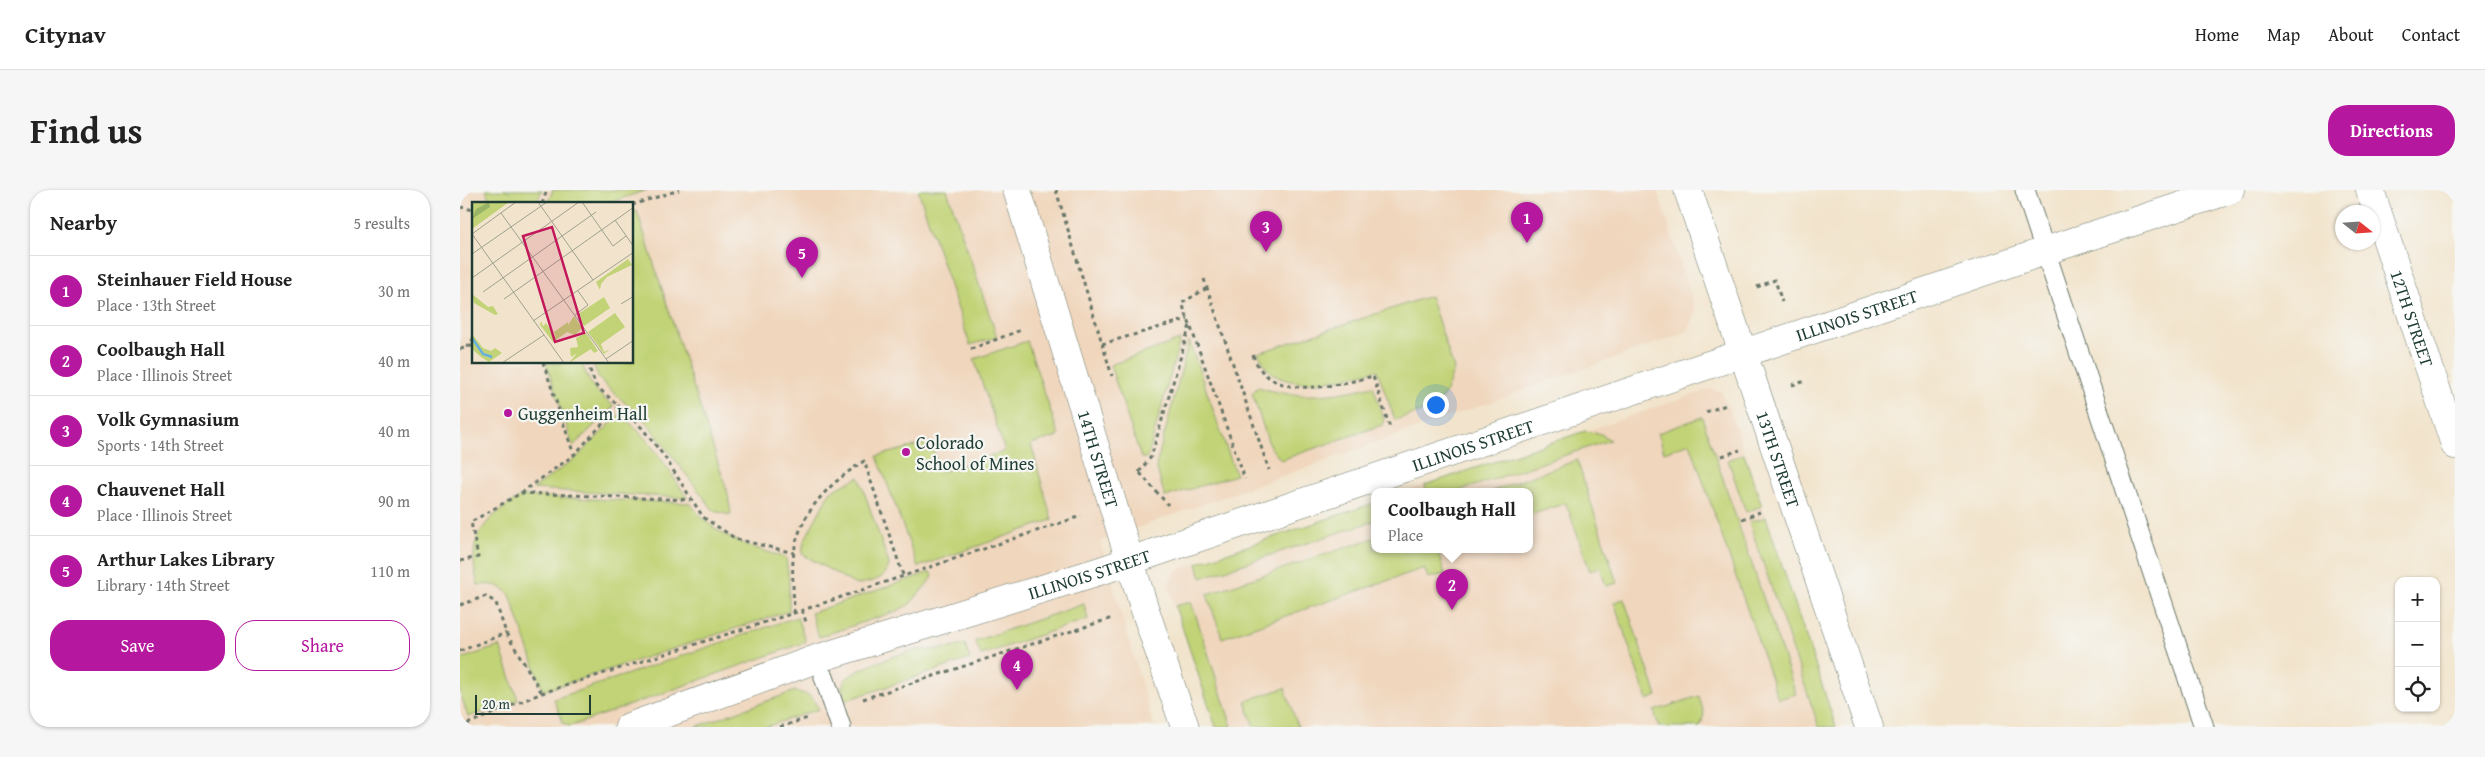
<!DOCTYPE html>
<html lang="en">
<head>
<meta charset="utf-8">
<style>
  body { margin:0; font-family:"Gentium Book Plus",serif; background:#f6f6f6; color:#222 }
  .controls { position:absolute; right:15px; bottom:15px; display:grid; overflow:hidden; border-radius:10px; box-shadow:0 1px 4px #0004 }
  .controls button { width:45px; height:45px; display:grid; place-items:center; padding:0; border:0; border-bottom:1px solid #e0e0e0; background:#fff; color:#222; font:25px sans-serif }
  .compass { position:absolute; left:1875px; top:15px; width:45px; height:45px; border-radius:50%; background:#fff; box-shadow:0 1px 4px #0004; rotate:107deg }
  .scale { position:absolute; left:15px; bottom:12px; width:116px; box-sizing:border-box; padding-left:5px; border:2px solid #1f3d34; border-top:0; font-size:14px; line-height:18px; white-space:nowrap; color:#1f3d34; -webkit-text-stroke:4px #f6f6f2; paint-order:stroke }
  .you { position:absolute; left:975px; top:214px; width:18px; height:18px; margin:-12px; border:4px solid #fff; border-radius:50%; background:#1a73e8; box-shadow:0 0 0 8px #1a73e833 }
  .badge { display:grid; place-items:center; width:32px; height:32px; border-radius:50%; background:#b5179e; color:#fff; font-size:16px; font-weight:700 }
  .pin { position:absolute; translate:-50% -41px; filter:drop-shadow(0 1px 2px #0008) }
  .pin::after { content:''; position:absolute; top:26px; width:18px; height:15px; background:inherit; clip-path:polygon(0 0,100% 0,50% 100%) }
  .popup { position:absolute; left:911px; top:298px; width:162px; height:65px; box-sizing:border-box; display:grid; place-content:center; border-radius:10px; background:#fff; filter:drop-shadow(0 1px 4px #0005); font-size:16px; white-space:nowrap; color:#767676 }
  .popup b { font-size:19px; color:#222 }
  .popup::after { content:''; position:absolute; left:50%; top:100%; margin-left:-10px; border:10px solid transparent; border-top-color:#fff }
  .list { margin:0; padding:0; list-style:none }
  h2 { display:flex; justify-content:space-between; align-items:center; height:65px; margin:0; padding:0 20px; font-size:21px }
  h2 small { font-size:16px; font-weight:400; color:#767676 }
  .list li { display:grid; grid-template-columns:32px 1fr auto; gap:15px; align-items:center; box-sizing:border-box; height:70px; padding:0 20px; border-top:1px solid #e0e0e0 }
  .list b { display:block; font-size:19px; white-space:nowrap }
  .list p { margin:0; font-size:16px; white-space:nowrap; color:#767676 }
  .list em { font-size:16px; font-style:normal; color:#767676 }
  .actions { display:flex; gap:10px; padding:15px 20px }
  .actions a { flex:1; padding:11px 0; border:1px solid #b5179e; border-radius:20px; text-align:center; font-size:18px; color:#b5179e }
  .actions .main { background:#b5179e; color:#fff }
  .icon { flex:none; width:28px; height:28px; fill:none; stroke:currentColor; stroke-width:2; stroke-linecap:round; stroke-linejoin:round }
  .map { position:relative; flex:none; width:1995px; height:537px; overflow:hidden; border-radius:20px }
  header { display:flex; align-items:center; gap:30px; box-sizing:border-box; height:70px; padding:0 25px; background:#fff; border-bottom:1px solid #e0e0e0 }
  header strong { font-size:24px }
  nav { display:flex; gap:28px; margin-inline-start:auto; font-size:18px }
  .intro { display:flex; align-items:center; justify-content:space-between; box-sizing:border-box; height:120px; padding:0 30px }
  h1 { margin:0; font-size:35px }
  .button { padding:12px 22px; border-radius:20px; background:#b5179e; color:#fff; font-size:18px; font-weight:700 }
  main { display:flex; gap:30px; padding:0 30px }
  aside { flex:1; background:#fff; border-radius:20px; box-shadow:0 1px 4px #0004 }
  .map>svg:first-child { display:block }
  .built { fill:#f0d6bc; fill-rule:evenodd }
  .green { fill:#c1d376; stroke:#708855 }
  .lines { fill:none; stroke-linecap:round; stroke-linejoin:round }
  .service-casing { stroke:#697769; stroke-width:21 }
  .minor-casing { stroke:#697769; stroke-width:29 }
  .path { stroke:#697769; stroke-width:3; stroke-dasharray:4 4; stroke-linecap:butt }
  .service { stroke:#fff; stroke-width:19 }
  .minor { stroke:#fff; stroke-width:28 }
  .poi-dot { fill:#b5179e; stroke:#f6f6f2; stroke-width:2 }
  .labels { text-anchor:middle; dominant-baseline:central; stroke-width:4.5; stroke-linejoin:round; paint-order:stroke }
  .street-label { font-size:18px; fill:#1f3d34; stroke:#f6f6f2 }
  .poi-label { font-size:18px; fill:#1f3d34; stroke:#f6f6f2; text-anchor:start }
  .inset-river { fill:none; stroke:#68afde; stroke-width:2.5 }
  .inset-road { fill:none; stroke:#9ea18f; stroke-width:1 }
  .view { fill:#c2185b; fill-opacity:0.15; stroke:#c2185b; stroke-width:2.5 }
  .inset-edge { fill:none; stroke:#1f3d34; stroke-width:2.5 }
</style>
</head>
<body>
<header>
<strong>Citynav</strong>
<nav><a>Home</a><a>Map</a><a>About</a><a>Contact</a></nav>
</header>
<div class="intro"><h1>Find us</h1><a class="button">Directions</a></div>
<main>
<aside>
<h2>Nearby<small>5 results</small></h2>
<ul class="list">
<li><span class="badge">1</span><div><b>Steinhauer Field House</b><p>Place · 13th Street</p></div><em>30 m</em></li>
<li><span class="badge">2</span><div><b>Coolbaugh Hall</b><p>Place · Illinois Street</p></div><em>40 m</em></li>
<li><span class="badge">3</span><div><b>Volk Gymnasium</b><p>Sports · 14th Street</p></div><em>40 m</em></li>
<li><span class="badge">4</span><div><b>Chauvenet Hall</b><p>Place · Illinois Street</p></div><em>90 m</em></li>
<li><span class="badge">5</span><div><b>Arthur Lakes Library</b><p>Library · 14th Street</p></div><em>110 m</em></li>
</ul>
<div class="actions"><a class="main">Save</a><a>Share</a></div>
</aside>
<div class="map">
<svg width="1995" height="537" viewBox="0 0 1995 537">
  <rect width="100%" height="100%" fill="#f6f6f2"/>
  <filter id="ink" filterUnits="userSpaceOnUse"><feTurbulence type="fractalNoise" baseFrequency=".02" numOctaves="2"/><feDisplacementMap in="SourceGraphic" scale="10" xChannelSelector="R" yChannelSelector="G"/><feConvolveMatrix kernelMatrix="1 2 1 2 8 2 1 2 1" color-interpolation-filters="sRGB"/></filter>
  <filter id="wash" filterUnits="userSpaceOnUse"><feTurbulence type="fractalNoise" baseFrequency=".0096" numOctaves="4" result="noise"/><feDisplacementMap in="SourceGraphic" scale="20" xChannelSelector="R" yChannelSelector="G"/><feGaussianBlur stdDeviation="1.12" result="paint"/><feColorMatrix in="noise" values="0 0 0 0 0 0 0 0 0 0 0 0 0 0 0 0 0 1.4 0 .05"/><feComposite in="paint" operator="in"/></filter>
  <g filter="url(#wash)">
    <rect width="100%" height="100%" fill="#f2e4cc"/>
    <path class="built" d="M 0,0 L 1197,0 L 1236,121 L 1228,141 L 1216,146 L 640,351 L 694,537 L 0,537 ZM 14,14 L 172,14 L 172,172 L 14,172 Z
      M 1250,199 L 1261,202 L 1270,220 L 1376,537 L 756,537 L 709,398 L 709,392 L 716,380 L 914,313 L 914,359 L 1070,359 L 1070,301 L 948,301 Z"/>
    <path class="green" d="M 26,0 L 82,0 L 76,14 L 31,14 Z
      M 93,0 L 187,0 L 145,14 L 87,14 Z
      M 458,0 L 487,0 L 537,147 L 510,155 Z
      M 177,21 L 268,304 L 271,325 L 254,321 L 187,233 L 139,189 L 133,173 L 172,172 L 172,23 Z
      M 970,106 L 994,179 L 985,204 L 973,218 L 935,230 L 917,180 C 890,187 831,204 808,180 C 804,175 801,168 798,163 Z
      M 720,150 L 688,266 L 686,268 L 681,268 L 650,175 Z
      M 567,151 L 599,246 L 571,254 L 592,330 L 458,377 L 417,266 L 471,252 L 481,282 L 545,261 L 514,169 Z
      M 729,151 L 776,285 L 705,307 L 696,276 Z
      M 86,173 L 122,173 C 129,193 136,204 154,216 L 113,256 Z
      M 913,196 L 924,230 L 922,235 L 821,270 L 810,257 L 792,203 L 798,197 C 839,210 872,206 913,196 Z
      M 160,224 C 191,250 205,274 227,308 L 73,299 L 117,267 Z
      M 1242,227 L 1336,504 L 1318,509 L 1230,253 L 1204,262 L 1198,243 Z
      M 1125,241 L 1141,244 L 1150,250 L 999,301 L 966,301 L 965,295 Z
      M 1284,264 L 1302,316 L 1286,322 L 1268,270 Z
      M 1117,270 L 1157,393 L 1146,396 L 1140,377 L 1130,381 L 1106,313 L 1070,325 L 1070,301 L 1032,301 Z
      M 399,287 L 429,374 C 426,391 411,391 396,395 L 342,364 L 344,351 L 370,302 Z
      M 62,306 L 230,313 C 255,348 287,355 326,368 L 329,390 L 329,421 L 83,501 L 50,405 C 40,394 32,394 18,395 C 5,347 23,330 62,306 Z
      M 914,313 L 914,331 L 741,388 L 737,373 Z
      M 1306,327 L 1376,537 L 1359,537 L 1289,332 Z
      M 914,348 L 914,359 L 977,359 L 985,384 L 968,388 L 964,378 L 762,448 L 747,404 Z
      M 470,382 L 473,387 L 450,414 L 437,421 L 359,447 L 351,423 Z
      M 1164,409 L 1197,506 L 1187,510 L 1154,412 Z
      M 731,412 L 736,426 L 772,537 L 756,537 L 715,416 Z
      M 624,414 L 628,429 L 521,465 L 515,451 Z
      M 337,427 L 346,452 L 114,535 L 109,536 L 103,533 L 94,509 Z
      M 505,454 L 510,469 L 384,511 C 383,505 381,498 384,492 C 389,480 444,462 458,460 C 474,459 489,460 505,454 Z
      M 40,456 L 58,510 L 8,527 L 0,502 L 0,469 Z
      M 825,498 L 838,537 L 794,537 L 785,511 Z
      M 335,501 L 351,506 L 359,519 L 305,537 L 235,537 Z
      M 1239,506 L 1244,524 L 1240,537 L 1199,537 L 1194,521 Z"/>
  </g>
  <g filter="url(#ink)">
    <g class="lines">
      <g class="service-casing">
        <path id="service" d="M 1565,0 L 1744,537
          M 364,487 L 381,537"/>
      </g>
      <g class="minor-casing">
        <g id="minor">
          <path id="s1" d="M 557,0 L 684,417 L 725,537"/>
          <path id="s2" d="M 1228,0 L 1409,537"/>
          <path id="s3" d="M 1910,0 L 1995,255"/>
          <path id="s4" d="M 169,537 L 359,468 L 643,380 L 1585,61 L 1770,0"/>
        </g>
      </g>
      <path class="path" d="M 596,0 L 652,186
        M 82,14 L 87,0
        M 172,15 L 219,0
        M 0,17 L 14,20
        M 744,89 L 809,280
        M 1297,97 L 1315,90 L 1322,112
        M 730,135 L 722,113 L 747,98
        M 14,148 L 6,158 L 14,155
        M 642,154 L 728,129
        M 0,159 L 6,158
        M 511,159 L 561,140
        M 793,165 C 808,213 877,196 913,186 L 930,238
        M 83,172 L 114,265
        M 127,172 L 136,196 L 159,216
        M 1332,195 L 1346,191
        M 1246,222 L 1266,215
        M 1262,266 L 1280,260
        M 679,282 L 691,267 L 730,135 L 785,289
        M 680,283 L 708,315
        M 61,303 L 230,310
        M 1282,329 L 1300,322
        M 0,371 L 18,367 L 11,332 L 61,303 L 114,265 L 159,216 L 182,238 L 204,266 L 243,327 L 276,349 L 334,363
        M 0,415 L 26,406 L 36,413 L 46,443 L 82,503
        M 342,420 L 347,435
        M 334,423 C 334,404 331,381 334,362 C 341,320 370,293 404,271 L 443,385
        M 0,461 L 46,443
        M 403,509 L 652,428
        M 0,537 L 82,503 L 334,423 L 621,326
        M 320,537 L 348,528"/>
      <use href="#service" class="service"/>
      <use href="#minor" class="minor"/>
    </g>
  </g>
  <g class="poi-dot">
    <circle cx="48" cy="223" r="5"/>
    <circle cx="446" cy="262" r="5"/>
  </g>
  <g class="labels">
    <g class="street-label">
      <text stroke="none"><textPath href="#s4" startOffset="1295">ILLINOIS STREET</textPath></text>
      <text stroke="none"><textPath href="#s3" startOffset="135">12TH STREET</textPath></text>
      <text stroke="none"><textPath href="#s4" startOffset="890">ILLINOIS STREET</textPath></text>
      <text stroke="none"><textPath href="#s2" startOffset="284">13TH STREET</textPath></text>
      <text stroke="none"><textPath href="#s1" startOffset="281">14TH STREET</textPath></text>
      <text stroke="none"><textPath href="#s4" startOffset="485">ILLINOIS STREET</textPath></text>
    </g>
    <g class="poi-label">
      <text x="58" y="223">Guggenheim Hall</text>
      <text x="456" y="252">Colorado<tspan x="456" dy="21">School of Mines</tspan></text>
    </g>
  </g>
  <g transform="translate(12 12)">
    <rect width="161" height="161" fill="#f2e4cc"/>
    <path d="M 0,0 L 37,0 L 0,27 ZM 156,57 L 160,63 L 135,75 L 129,82 L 128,88 L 124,80 ZM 0,92 L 16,105 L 21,104 L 26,112 L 23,113 L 2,101 ZM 132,95 L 138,106 L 112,124 L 105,113 L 111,120 L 106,112 ZM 143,111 L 153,125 L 129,142 L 132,150 L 138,147 L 132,152 L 116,130 ZM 102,114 L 110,126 L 103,133 L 95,130 L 81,140 L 68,123 L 69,119 L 71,124 L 74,121 L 84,136 L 82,130 L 96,120 L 96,123 ZM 114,131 L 126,149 L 122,151 L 119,147 L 97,161 L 105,151 L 99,155 L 98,146 L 106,145 L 104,136 ZM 0,132 L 11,146 L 19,149 L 23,146 L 30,151 L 17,160 L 9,155 L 0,147 Z" fill="#c1d376"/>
    <path d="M 17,0 L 18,5 L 0,17 L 4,7 Z" fill="#98b567"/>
    <path class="inset-river" d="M 0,136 L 11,152 L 20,155"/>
    <path class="inset-road" d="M 66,0 L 121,78M 110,0 L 141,44 L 154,34M 29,11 L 137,161M 143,18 L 162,45M 0,32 L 92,161M 0,32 L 44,0M 0,52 L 75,0M 0,76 L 107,0M 11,90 L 124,10M 32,97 L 162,5M 149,102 L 162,94M 103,113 L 116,103 L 106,89M 61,119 L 162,50M 134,157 L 162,138M 30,161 L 72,133"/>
    <path class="view" d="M 80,25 L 112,131 L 83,140 L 51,34 Z"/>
    <rect width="161" height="161" class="inset-edge"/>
  </g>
</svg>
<div class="controls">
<button>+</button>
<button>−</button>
<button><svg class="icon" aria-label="locate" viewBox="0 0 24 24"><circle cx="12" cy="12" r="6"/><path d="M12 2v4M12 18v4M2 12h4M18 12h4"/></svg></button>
</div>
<svg class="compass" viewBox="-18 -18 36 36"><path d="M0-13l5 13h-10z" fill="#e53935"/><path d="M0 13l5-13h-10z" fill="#767676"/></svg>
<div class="scale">20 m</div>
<div class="you"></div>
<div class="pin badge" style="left:1067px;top:53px">1</div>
<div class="pin badge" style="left:992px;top:420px">2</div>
<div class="popup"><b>Coolbaugh Hall</b>Place</div>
<div class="pin badge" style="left:806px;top:62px">3</div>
<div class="pin badge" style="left:557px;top:500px">4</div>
<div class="pin badge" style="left:342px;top:88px">5</div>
</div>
</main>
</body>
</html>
